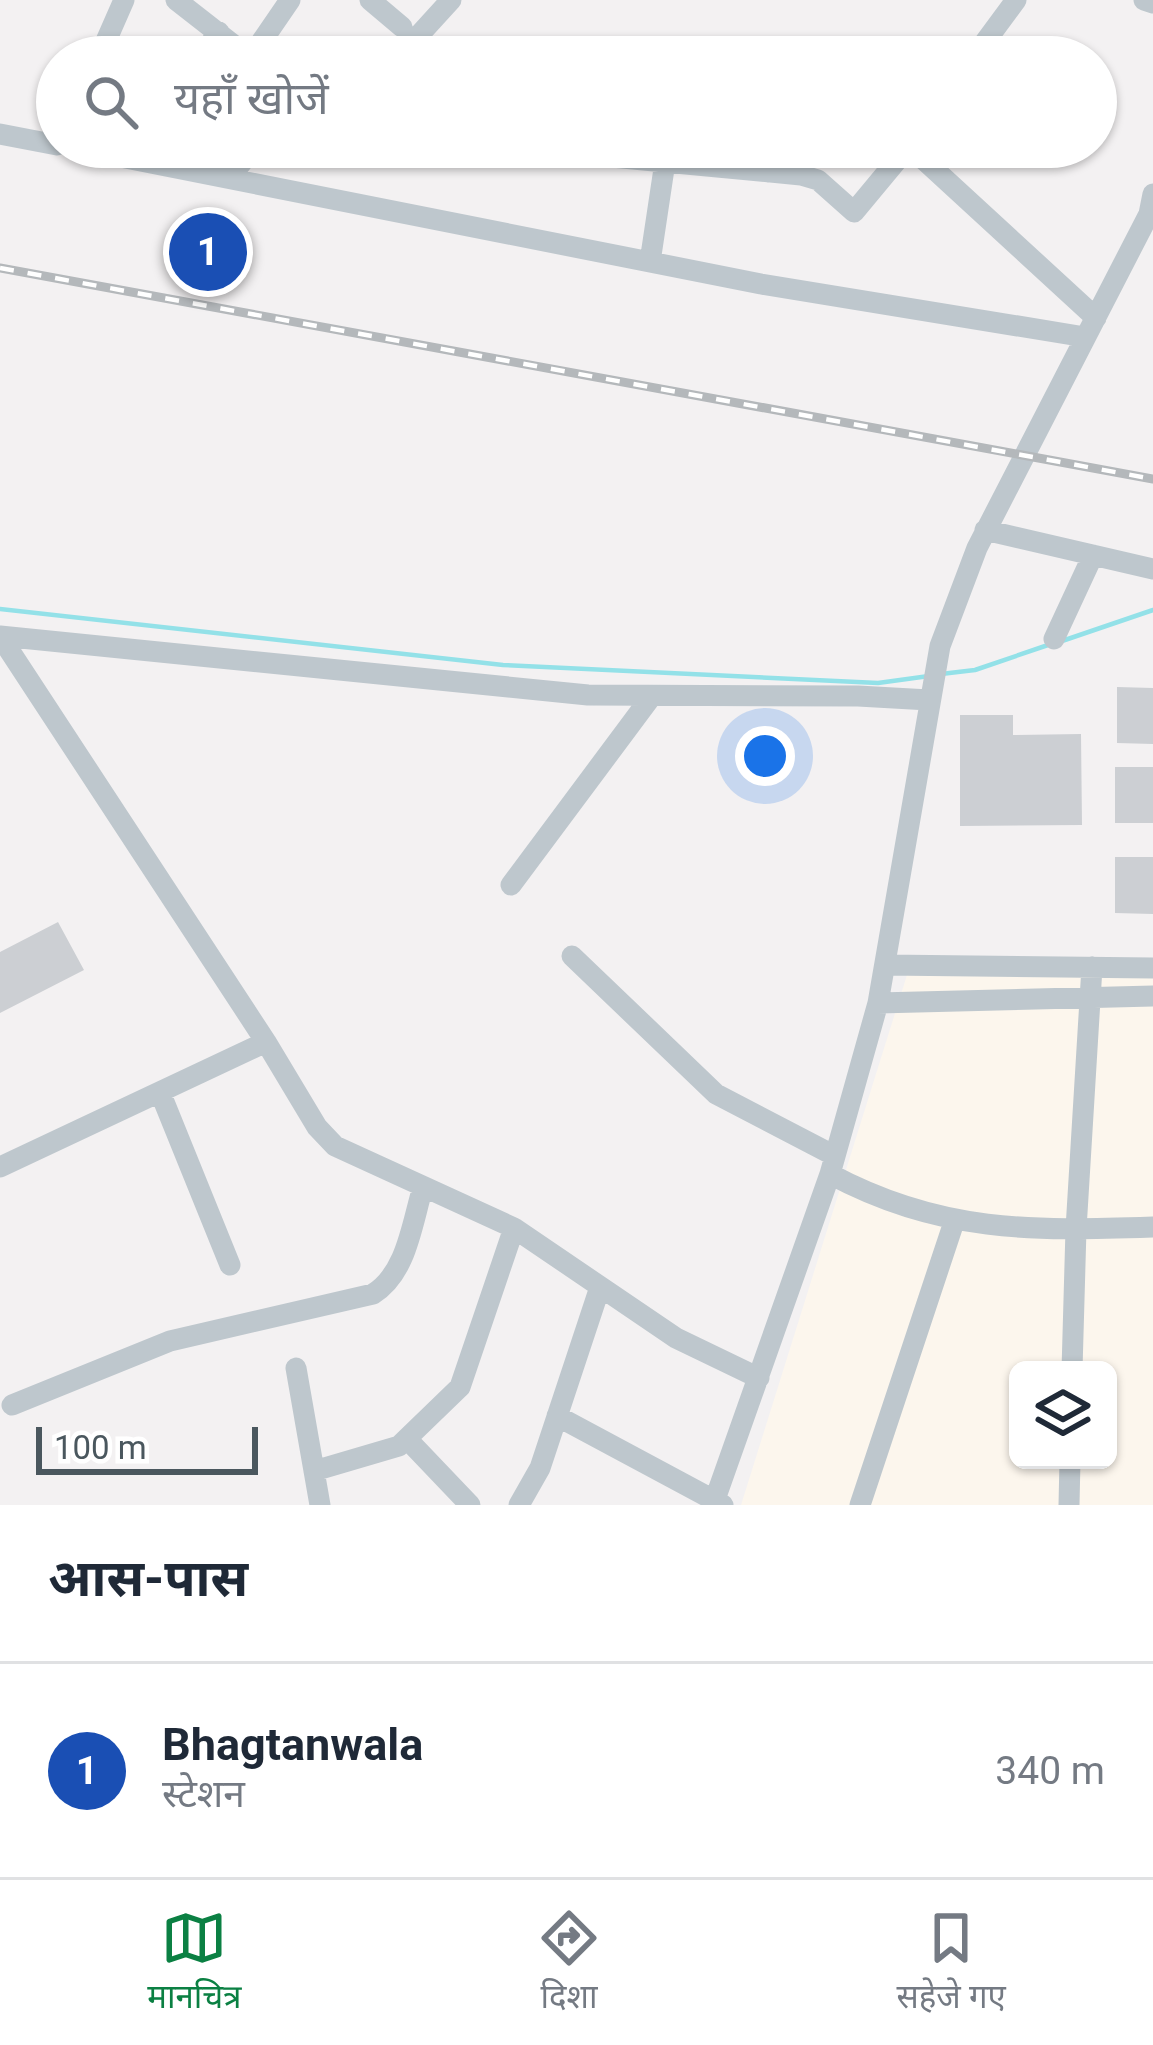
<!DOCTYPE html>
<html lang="hi">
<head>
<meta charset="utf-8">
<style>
  body { margin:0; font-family:Roboto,"Noto Sans Devanagari",sans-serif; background:#f2f2f3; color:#1f2937 }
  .controls { position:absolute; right:36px; bottom:36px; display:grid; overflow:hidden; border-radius:18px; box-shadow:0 3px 9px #0004 }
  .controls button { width:108px; height:108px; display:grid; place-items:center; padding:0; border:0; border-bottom:3px solid #e0e1e3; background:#fff; color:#1f2937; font:60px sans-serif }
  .scale { position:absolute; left:36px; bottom:30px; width:222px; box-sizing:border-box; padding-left:12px; border:6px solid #4a575e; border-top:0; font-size:33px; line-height:42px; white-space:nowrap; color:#4a575e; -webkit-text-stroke:9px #fff; paint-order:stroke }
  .you { position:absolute; left:765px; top:756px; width:42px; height:42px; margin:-30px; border:9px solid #fff; border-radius:50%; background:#1a73e8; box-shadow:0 0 0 18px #1a73e833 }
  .badge { display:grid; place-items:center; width:78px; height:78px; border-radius:50%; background:#0b8043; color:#fff; font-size:39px; font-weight:700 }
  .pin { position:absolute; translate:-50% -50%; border:6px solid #fff; box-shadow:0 3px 12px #0006 }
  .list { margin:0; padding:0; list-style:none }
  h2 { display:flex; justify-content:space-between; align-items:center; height:156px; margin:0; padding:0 48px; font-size:51px }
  h2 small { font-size:39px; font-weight:400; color:#747a83 }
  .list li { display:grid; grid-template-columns:78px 1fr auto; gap:36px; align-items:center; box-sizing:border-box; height:216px; padding:0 48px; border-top:3px solid #e0e1e3 }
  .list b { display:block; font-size:45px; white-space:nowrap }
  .list p { margin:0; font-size:39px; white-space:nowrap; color:#747a83 }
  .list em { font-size:39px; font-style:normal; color:#747a83 }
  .icon { flex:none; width:66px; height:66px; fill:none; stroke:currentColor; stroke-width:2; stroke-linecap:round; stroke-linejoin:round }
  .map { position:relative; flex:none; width:1153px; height:1505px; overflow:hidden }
  .search { position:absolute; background:#fff; box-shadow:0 3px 9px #0004; left:36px; right:36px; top:36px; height:132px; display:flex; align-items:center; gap:30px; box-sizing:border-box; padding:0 42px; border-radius:66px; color:#747a83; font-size:45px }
  .sheet { height:372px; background:#fff }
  nav { display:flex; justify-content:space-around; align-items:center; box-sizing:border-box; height:168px; border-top:3px solid #e0e1e3; background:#fff; font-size:33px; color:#747a83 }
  nav a { display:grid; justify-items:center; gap:6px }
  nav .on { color:#0b8043 }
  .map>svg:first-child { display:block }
  .commercial { fill:#fcf6ed; fill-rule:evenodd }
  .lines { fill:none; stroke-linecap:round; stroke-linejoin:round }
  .stream { stroke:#93e1e8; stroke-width:4.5 }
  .building { fill:#cccfd3 }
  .minor { stroke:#bec7cd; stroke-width:21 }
  .rail-casing { stroke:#b4b8bb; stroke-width:9 }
  .rail { stroke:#fff; stroke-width:4.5; stroke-dasharray:14; stroke-linecap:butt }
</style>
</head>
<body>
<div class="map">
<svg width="1153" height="1505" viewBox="0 0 1153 1505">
  <rect width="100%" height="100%" fill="#f3f1f2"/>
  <path class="commercial" d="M 912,959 L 1153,960 L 1153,1505 L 741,1505 ZM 1018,1370 L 1108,1370 L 1108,1460 L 1018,1460 Z"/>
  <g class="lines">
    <path class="stream" d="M 0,609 L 503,665 L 878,683 L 929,676
      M 1062,641 L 1153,610
      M 941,674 L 975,670 L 1051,644"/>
  </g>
  <path class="building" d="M 1117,687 L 1153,688 L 1153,744 L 1117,743 Z
    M 960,715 L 1013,715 L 1013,735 L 1081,734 L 1082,825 L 960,826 Z
    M 1115,767 L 1153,767 L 1153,823 L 1115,823 Z
    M 1115,857 L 1153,857 L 1153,914 L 1115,913 Z
    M 58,922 L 84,970 L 0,1013 L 0,952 Z"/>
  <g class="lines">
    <path class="minor" d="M 176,0 L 249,57
      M 370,0 L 402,27
      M 1144,0 L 1153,3
      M 99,57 L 124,0
      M 200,57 L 219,32
      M 251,57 L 290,0
      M 399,57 L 451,0
      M 974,57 L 1016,0
      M 0,134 L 57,145
      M 70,147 L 761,284 L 1085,337
      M 505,147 L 801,175 L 818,180 L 854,212 L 908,147
      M 910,147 L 1096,318
      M 769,172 L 775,147
      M 231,176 L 254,147
      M 650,262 L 665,162
      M 985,530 L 1153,569
      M 0,636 L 266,1042 L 317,1127 L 335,1146 L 514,1228 L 676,1338 L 759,1378
      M 0,636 L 588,695 L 858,696 L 929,700
      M 1054,639 L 1093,555
      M 511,885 L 651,697
      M 572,956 L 716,1094 L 835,1156
      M 886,965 L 1153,968
      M 878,1003 L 1153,996
      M 160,1092 L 230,1265
      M 0,1167 L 266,1042
      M 830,1174 C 940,1233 1032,1231 1153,1227
      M 296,1368 L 320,1505
      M 1072,1370 L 1076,1229 L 1092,967
      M 12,1405 L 170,1341 L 373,1294 C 407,1273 412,1223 423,1187
      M 557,1416 L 723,1505
      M 408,1440 L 470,1505
      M 314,1471 L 399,1446 L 460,1387 L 514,1228
      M 519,1505 L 540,1468 L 600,1287
      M 713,1505 L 830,1174 L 878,1003 L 940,646 L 977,548 L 1149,214 L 1153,194
      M 860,1505 L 954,1222
      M 1069,1505 L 1070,1460"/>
    <g class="rail-casing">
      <path id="rail" d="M 0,268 L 1153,479"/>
    </g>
    <use href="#rail" class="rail"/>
  </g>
</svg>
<div class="controls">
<button><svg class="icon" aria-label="layers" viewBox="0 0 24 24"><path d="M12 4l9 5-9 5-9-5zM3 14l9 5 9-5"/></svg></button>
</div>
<div class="scale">100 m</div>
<div class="you"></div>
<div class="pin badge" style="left:208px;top:252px;background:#1a4fb4">1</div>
<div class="search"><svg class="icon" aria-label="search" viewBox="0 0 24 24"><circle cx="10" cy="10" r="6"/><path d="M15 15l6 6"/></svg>यहाँ खोजें</div>
</div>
<section class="sheet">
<h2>आस-पास<small></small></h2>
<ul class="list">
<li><span class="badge" style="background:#1a4fb4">1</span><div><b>Bhagtanwala</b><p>स्टेशन</p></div><em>340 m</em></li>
</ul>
</section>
<nav>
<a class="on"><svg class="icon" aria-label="map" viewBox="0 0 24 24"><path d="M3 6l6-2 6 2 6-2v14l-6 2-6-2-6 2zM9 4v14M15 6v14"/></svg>मानचित्र</a>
<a><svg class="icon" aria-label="directions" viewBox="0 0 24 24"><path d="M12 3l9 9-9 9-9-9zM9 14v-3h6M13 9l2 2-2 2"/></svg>दिशा</a>
<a><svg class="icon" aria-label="saved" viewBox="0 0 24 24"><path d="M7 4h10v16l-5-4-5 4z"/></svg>सहेजे गए</a>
</nav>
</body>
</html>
